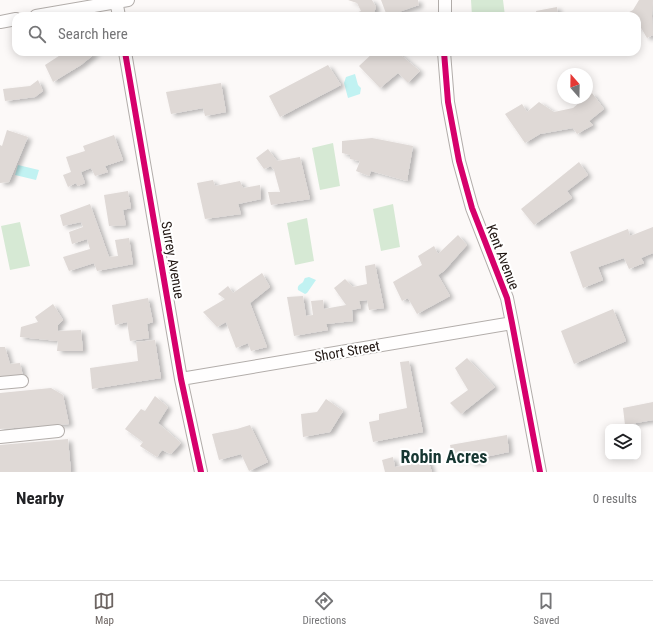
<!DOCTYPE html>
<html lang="en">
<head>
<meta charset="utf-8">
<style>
  body { margin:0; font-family:"Roboto Condensed",sans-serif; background:#f6f6f6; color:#202124 }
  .controls { position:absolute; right:12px; bottom:12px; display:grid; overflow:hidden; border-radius:8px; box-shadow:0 2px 10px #0003 }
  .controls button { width:36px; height:36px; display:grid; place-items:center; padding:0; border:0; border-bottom:1px solid #e0e0e0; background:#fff; color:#202124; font:20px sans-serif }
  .compass { position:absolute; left:557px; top:68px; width:36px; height:36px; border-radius:50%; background:#fff; box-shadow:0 2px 10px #0003; rotate:340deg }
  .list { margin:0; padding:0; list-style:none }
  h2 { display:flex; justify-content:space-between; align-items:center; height:52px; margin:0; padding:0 16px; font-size:17px }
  h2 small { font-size:13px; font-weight:400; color:#757577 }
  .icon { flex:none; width:22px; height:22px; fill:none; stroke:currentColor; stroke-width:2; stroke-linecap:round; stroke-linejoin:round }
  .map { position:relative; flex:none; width:653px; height:472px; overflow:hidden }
  .search { position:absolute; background:#fff; box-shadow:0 2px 10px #0003; left:12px; right:12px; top:12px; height:44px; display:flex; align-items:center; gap:10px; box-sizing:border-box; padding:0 14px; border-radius:12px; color:#757577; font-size:15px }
  .sheet { height:108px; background:#fff }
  nav { display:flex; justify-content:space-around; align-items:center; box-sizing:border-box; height:56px; border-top:1px solid #e0e0e0; background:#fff; font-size:11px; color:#757577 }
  nav a { display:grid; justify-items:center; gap:2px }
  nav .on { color:#6d6562 }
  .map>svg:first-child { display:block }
  .green { fill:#d6e9d4 }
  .water { fill:#c1f2f2 }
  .building { fill:#dfd9d6; filter:url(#shadow) }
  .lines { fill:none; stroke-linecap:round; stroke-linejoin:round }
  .minor-casing { stroke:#b2adaa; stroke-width:14 }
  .minor { stroke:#fffefe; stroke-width:12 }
  .cycleway-casing { stroke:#fff; stroke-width:8 }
  .cycleway { stroke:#d6006c; stroke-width:6 }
  .labels { text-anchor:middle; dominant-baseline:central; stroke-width:4; stroke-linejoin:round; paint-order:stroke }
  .street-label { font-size:14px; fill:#201612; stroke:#fff }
  .district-label { font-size:18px; font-weight:bold; fill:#163631; stroke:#fff }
</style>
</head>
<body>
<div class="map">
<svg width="653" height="472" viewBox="0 0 653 472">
  <defs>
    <filter id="shadow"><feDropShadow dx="4" dy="2.5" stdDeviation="2" flood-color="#0004"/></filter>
  </defs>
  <rect width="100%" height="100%" fill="#fcf9f8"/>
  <path class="green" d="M 471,0 L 503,0 L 505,16 L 472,16 Z
    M 333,143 L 340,186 L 320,190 L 312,148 Z
    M 393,204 L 400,247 L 381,251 L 373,209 Z
    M 307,218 L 314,261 L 295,265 L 287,223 Z
    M 20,222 L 30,266 L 10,270 L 1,226 Z"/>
  <path class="water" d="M 355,74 L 358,85 L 361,88 L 360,94 L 348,98 L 344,83 L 346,77 Z
    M 18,165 L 39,170 L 36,180 L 15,175 Z
    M 309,277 L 316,280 L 307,293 L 305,294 L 298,290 C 297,285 300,285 303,282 C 304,280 304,279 305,278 Z"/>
  <path class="building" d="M 348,0 L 372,0 L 376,7 L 373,16 L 348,16 L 361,11 L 357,3 Z
    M 381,0 L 418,0 L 419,5 L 387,16 Z
    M 639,0 L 653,0 L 652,16 L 653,35 L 647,38 L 640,26 L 637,28 L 637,16 L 622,16 L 633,10 Z
    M 557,7 L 558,16 L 537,16 L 536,11 Z
    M 65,52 L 97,52 L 81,65 L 53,82 L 45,65 Z
    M 374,52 L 397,52 L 420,71 L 408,83 L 398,73 L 380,88 L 359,66 Z
    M 328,65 L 341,85 L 280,117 L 269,96 Z
    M 38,80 L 43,91 L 35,97 L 5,101 L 3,89 L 30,86 Z
    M 221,83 L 226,112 L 205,116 L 203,108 L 171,114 L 166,92 Z
    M 592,93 L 604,109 L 589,121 L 593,125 L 577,134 L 573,128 L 540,134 L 525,143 L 505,114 L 522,104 L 527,112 L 539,102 L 554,112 L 573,108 L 585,98 L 587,98 L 587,97 Z
    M 7,130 L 28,137 L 9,182 L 0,183 L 0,145 L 2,146 Z
    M 114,135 L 123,160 L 105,166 L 108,172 L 95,176 L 91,168 L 81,172 L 85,183 L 78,186 L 76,183 L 68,187 L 63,175 L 71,172 L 66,157 L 85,151 L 83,146 Z
    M 372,138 L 413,146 L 407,181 L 371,171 L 369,176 L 356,171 L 360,161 L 350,159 L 350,155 L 342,153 L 342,141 Z
    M 268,149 L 277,161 L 300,157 L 310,199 L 271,205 L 268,192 L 280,192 L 274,170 L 271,166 L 264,169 L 256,158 Z
    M 579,162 L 588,175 L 567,191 L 572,198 L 534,225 L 521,209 Z
    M 213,180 L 215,186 L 240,181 L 243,188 L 260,185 L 261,199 L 238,204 L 241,214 L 205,219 L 197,183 Z
    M 128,191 L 131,208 L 123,210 L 126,225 L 109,226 L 104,195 Z
    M 90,204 L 109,257 L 118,256 L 115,240 L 129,238 L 133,264 L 97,271 L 94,263 L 69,271 L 63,257 L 90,249 L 87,239 L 72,244 L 69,232 L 83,227 L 81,222 L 63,226 L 60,215 Z
    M 653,227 L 653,253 L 641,258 L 644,263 L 629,269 L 624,258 L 598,267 L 603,280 L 583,288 L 570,252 L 628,229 L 630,236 Z
    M 458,235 L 467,245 L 444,271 L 438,275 L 450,296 L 417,314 L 408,298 L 402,301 L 393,282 L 422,265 L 418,256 L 434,246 L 438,254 Z
    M 375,264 L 384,308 L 369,310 L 367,300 L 359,301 L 361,308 L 352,310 L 353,321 L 326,324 L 328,330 L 294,336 L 287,297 L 303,296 L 306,316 L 313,315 L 311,301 L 323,300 L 324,309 L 346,305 L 334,288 L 345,279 L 353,287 L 367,284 L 365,266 Z
    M 262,273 L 270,287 L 250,303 L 267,347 L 251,351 L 248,343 L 236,348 L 226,322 L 217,327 L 203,312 L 225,299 L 218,294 L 228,286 L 233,293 Z
    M 148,298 L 153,322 L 147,324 L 149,338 L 130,341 L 127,322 L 115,325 L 112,305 Z
    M 53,304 L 63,320 L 58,325 L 58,331 L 81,330 L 83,351 L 57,351 L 58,341 L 20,337 L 21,327 L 38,322 L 35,317 Z
    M 613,309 L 626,341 L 574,364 L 561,331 Z
    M 155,340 L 161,378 L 92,389 L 90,368 L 138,361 L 136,342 Z
    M 0,347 L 5,347 L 10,364 L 20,363 L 23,376 L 0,379 Z
    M 467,358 L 495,387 L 461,414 L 450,403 L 468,390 L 455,368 Z
    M 409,361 L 423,432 L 373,442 L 369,422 L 379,420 L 379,414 L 407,408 L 400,362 Z
    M 51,388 L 63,395 L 69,424 L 0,429 L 0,393 Z
    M 155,396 L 168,407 L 158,423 L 181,443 L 171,454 L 162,450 L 157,457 L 140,446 L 143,442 L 125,429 L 141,409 L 145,411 Z
    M 326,399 L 343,411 L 330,432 L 303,437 L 301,414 L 317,412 Z
    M 653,402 L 653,420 L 625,425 L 623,408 Z
    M 250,425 L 268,462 L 249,471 L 241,454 L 219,460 L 212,434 L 237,429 Z
    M 507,435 L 509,452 L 480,458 L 482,461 L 471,463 L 470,459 L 453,460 L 450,445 Z
    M 68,439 L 71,472 L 0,472 L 0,445 Z
    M 409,452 L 416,452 L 418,459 L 428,460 L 432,472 L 385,472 L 382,460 L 393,457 L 395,467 L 408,465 Z"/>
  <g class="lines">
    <g class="minor-casing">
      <path id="minor" d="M 116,0 L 119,16
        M 36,16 L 128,0
        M 445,16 L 445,0
        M 0,22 L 16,19
        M 125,52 L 181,379 L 201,472
        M 444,52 L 448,102 L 459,161 L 472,208 L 507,298 L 512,323 L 540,472
        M 181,379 L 512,323
        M 0,383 L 22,381
        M 0,437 L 58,431"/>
    </g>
    <use href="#minor" class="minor"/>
    <g class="cycleway-casing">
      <path id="cycleway" d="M 125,52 L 181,379 L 201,472
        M 444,52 L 448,102 L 459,161 L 472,208 L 507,298 L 512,323 L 540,472"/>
    </g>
    <use href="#cycleway" class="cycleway"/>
  </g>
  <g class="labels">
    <g class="street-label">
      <text transform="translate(503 257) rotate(69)">Kent Avenue</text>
      <text transform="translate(173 260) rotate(80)">Surrey Avenue</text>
      <text transform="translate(347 351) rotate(-10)">Short Street</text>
    </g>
    <g class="district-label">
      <text x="444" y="456">Robin Acres</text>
    </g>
  </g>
</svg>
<div class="controls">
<button><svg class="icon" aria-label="layers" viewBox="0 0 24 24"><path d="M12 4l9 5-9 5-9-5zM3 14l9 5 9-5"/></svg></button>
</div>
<svg class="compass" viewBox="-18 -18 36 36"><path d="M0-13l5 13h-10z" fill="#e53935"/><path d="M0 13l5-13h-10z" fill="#757577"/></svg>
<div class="search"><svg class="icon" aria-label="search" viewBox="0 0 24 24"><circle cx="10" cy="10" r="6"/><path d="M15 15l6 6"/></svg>Search here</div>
</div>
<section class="sheet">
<h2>Nearby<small>0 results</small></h2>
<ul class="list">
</ul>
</section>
<nav>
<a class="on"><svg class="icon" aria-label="map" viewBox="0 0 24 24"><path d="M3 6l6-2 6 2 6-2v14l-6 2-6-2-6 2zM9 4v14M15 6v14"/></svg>Map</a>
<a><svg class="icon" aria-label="directions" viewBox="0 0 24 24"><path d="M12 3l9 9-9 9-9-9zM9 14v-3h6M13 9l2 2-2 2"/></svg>Directions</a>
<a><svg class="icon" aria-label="saved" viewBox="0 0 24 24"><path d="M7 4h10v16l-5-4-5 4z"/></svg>Saved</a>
</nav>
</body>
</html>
